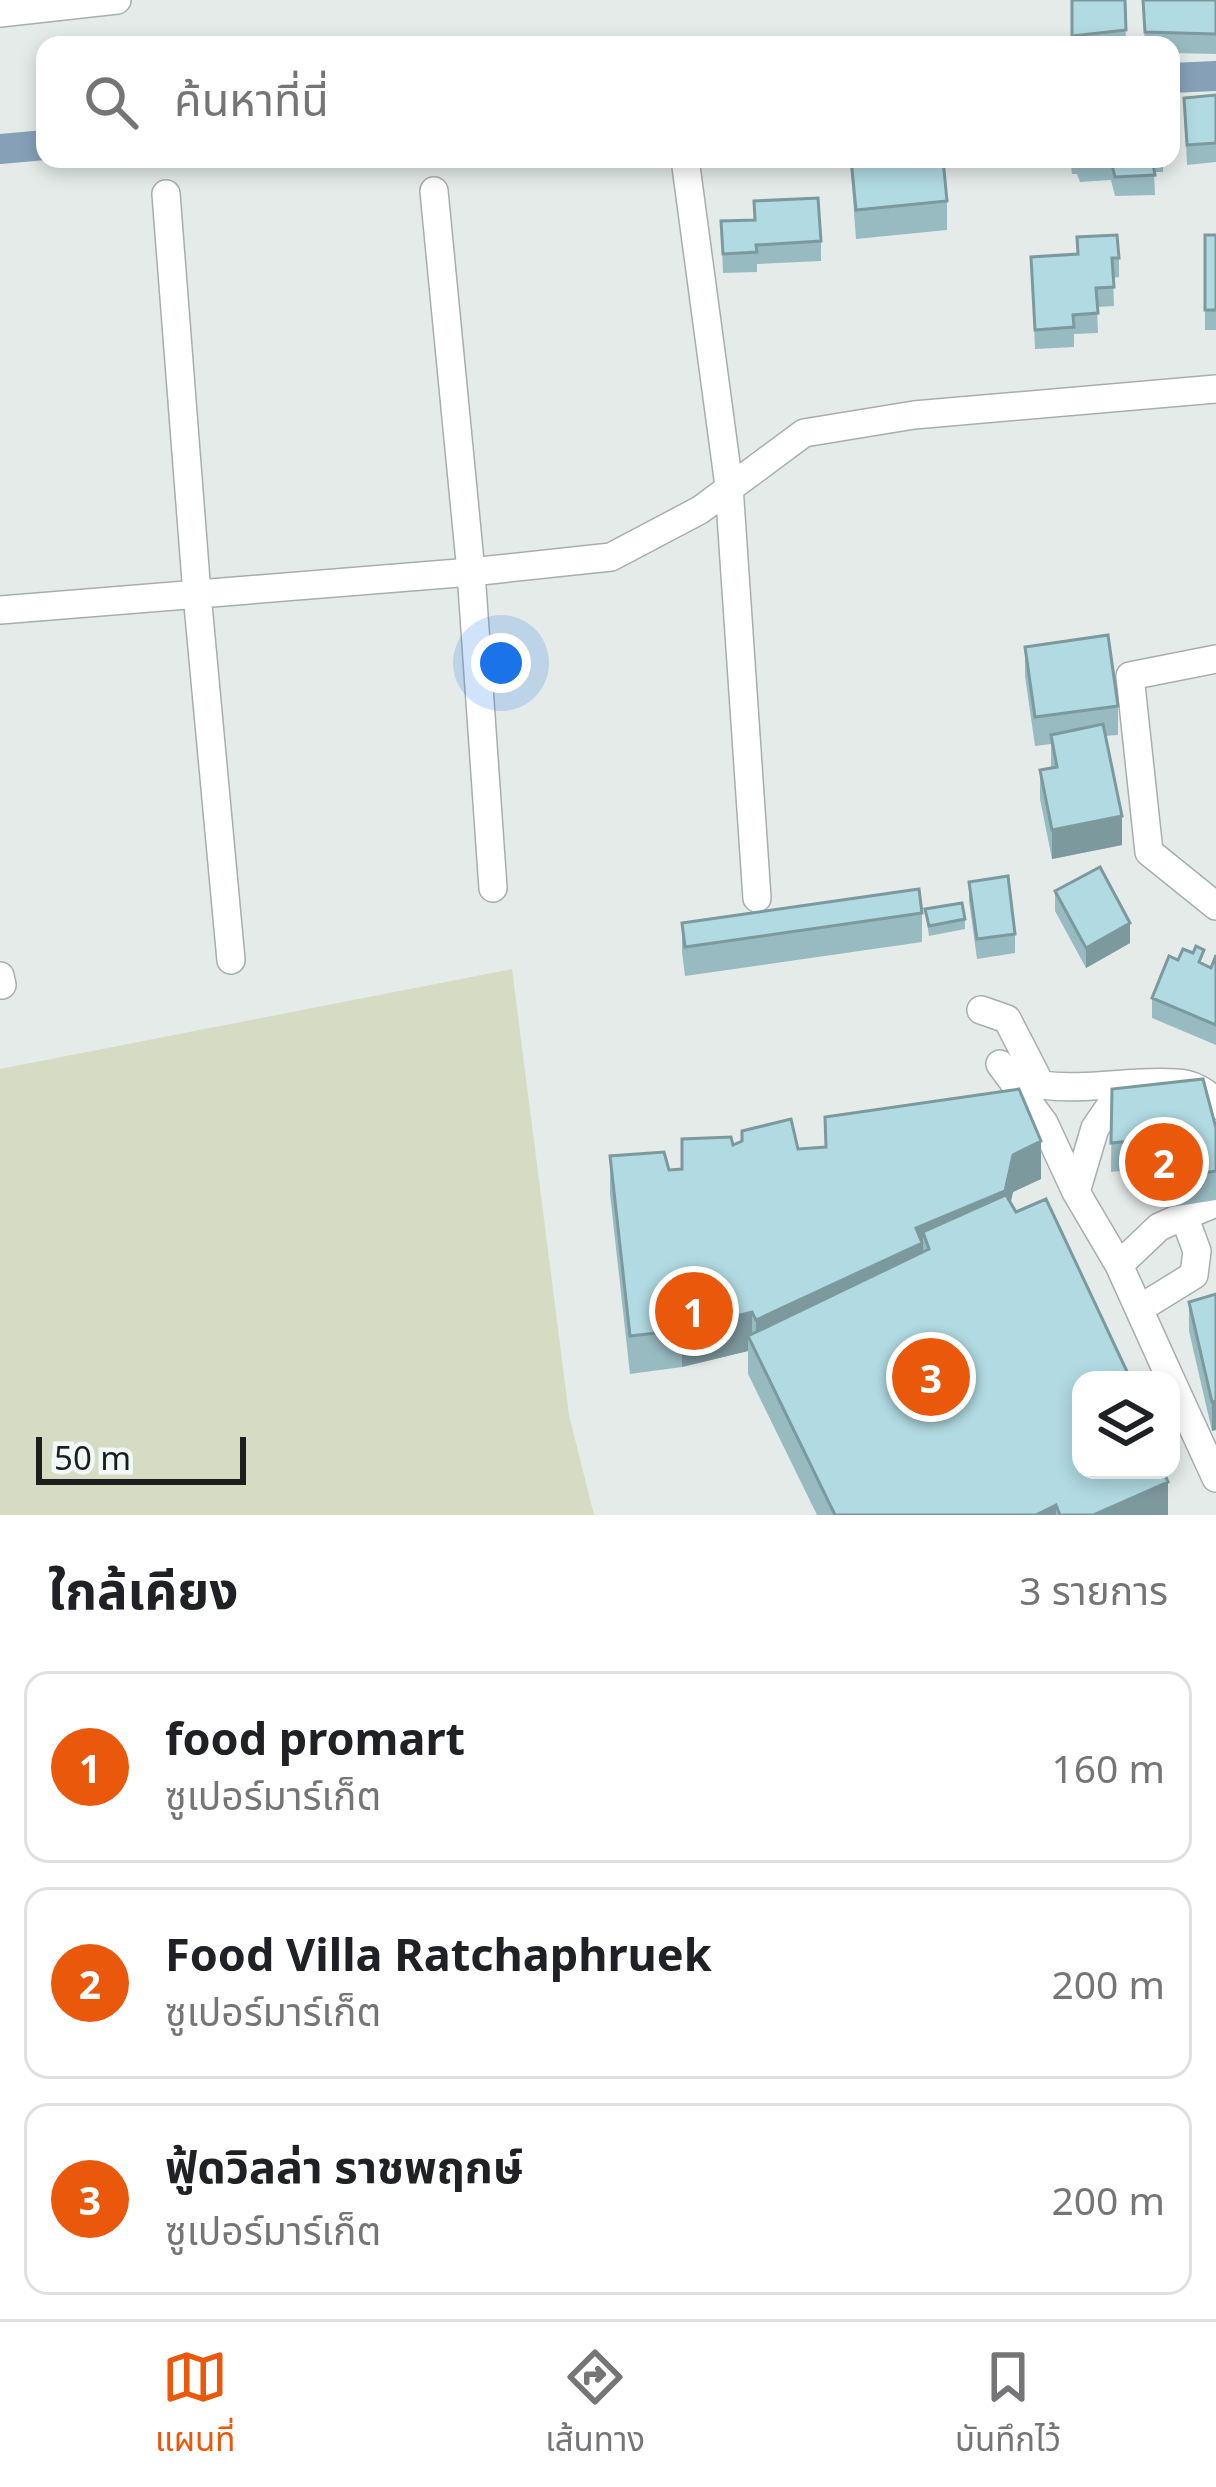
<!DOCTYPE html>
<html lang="th">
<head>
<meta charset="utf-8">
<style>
  body { margin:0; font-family:"Noto Sans","Noto Sans Thai",sans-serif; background:#f6f6f6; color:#202124 }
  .controls { position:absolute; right:36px; bottom:36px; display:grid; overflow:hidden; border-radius:24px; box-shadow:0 6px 18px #0003 }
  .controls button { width:108px; height:108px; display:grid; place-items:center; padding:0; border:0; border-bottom:3px solid #e0e0e0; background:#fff; color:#202124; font:60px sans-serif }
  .scale { position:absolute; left:36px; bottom:30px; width:210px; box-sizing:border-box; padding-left:12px; border:6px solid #1b1e1d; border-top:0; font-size:33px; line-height:42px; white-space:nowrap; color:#1b1e1d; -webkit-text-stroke:9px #f2f8f7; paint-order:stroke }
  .you { position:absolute; left:501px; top:663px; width:42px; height:42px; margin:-30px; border:9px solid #fff; border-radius:50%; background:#1a73e8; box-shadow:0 0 0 18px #1a73e833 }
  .badge { display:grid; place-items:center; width:78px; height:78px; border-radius:50%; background:#ea580c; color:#fff; font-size:39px; font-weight:700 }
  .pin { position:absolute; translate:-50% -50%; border:6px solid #fff; box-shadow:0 3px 12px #0006 }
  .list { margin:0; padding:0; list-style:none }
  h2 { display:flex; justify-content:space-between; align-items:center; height:156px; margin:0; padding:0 48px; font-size:51px }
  h2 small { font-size:39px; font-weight:400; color:#757577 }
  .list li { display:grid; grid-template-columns:78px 1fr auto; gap:36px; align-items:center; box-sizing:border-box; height:192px; margin:0 24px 24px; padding:0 24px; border:3px solid #e0e0e0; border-radius:24px }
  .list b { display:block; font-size:45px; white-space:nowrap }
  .list p { margin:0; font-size:39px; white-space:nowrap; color:#757577 }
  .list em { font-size:39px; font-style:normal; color:#757577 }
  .icon { flex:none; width:66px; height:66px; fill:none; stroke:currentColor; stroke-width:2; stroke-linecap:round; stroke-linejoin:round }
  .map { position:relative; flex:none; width:1216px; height:1515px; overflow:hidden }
  .search { position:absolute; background:#fff; box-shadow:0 6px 18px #0003; left:36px; right:36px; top:36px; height:132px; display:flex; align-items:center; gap:30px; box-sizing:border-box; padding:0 42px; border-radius:24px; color:#757577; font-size:45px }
  .sheet { height:804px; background:#fff }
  nav { display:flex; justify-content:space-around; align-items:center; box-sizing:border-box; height:168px; border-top:3px solid #e0e0e0; background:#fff; font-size:33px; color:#757577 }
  nav a { display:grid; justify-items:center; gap:6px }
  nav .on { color:#ea580c }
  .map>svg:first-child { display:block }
  .green { fill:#d6dbc3 }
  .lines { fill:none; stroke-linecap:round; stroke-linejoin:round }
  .canal { stroke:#86a1b7; stroke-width:30 }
  .minor-casing { stroke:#a8aead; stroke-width:30 }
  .minor { stroke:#fff; stroke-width:27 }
  .wall { fill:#98bbc2 }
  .shaded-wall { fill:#7c999e }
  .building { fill:#b1dae2; stroke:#7c999e; stroke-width:3 }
</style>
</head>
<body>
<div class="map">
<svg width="1216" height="1515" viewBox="0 0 1216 1515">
  <rect width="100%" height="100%" fill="#e5ebe9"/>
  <path class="green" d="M 512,969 L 569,1415 L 594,1515 L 0,1515 L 0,1069 Z"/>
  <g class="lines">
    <path class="canal" d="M 1171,78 L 1216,76
      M 0,149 L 45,145"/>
    <g class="minor-casing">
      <path id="minor" d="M 0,13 L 117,0
        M 685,159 L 729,486 L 757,898
        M 434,191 L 471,572 L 493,888
        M 166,194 L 197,594 L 231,960
        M 0,610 L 471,572 L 611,557 L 700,510 L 804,433 L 914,415 L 1216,389
        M 1216,659 L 1130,676 L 1149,852 L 1216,906
        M 0,976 L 2,985
        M 981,1010 L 1007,1019 L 1041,1085 C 1086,1091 1130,1080 1176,1083 C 1191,1083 1209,1092 1216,1105
        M 1000,1064 L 1044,1123 L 1076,1192 L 1119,1265 L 1171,1380
        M 1076,1192 L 1095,1128 L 1124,1086
        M 1119,1265 L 1159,1227 L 1184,1216
        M 1139,1309 L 1194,1275 L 1197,1251 L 1184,1216 L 1216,1203
        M 1171,1380 L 1216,1478"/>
    </g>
    <use href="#minor" class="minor"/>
  </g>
  <path class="wall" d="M 1072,0 L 1125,0 L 1126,45 L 1072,45 Z
    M 1142,0 L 1216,0 L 1216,54 L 1171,53 L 1171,45 L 1145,45 Z
    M 1216,95 L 1216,162 L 1187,165 L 1184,98 Z
    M 850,159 L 943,159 L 947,201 L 947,230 L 856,239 Z
    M 1070,159 L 1163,159 L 1163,172 L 1154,172 L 1155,195 L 1115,196 L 1111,180 L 1080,182 L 1077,174 L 1072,174 Z
    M 754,201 L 821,241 L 821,261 L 757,264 L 757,272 L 723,273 L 721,221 L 754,220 Z
    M 1205,235 L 1216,235 L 1216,330 L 1205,330 Z
    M 1031,257 L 1119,258 L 1119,277 L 1113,278 L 1114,306 L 1097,307 L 1098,333 L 1074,334 L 1074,347 L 1035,349 Z
    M 1025,647 L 1118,706 L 1118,735 L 1105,736 L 1122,845 L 1052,859 L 1040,799 L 1040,770 L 1051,768 L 1051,744 L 1035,746 L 1025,676 Z
    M 969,882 L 1015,934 L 1015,953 L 977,959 L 969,901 Z
    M 1055,891 L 1130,943 L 1086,968 L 1055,911 Z
    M 925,909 L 965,919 L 965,929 L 929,936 Z
    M 922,913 L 922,942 L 685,976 L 682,952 L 682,923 Z
    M 1193,953 L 1204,965 L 1211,968 L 1216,955 L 1216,1045 L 1152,1018 L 1152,998 L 1178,960 Z
    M 1112,1089 L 1216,1128 L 1216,1200 L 1171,1207 L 1159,1167 L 1111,1172 Z
    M 825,1117 L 1041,1179 L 1013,1192 L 1010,1203 L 1168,1515 L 817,1515 L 748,1374 L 748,1351 L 682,1367 L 630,1374 L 610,1194 L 610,1156 L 669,1170 L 682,1169 L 733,1145 L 798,1149 L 825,1147 Z
    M 1216,1294 L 1212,1431 L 1189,1331 L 1189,1302 Z"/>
  <path class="shaded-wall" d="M 1122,816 L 1122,845 L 1052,859 L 1052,830 Z
    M 1130,923 L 1130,943 L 1086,968 L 1086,948 Z
    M 1041,1141 L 1041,1179 L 1013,1192 L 1005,1229 L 929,1249 L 923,1232 L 923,1262 L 756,1353 L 756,1320 L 916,1228 L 1013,1155 Z
    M 752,1312 L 752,1344 L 748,1336 L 748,1351 L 682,1367 L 682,1330 Z
    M 1216,1401 L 1216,1430 L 1212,1431 L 1212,1402 Z
    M 1168,1482 L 1168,1515 L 1093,1515 Z
    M 1056,1505 L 1056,1515 L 1036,1515 Z"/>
  <path class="building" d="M 1072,0 L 1125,0 L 1126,30 L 1072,36 Z
    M 1143,0 L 1216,0 L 1216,34 L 1145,32 Z
    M 1216,95 L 1216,143 L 1187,145 L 1184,98 Z
    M 851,159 L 943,159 L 947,201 L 856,210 Z
    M 1079,159 L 1152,159 L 1155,175 L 1115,177 L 1111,161 L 1080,162 Z
    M 818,198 L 821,241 L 756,245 L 757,252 L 723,254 L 721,221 L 755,220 L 754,201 Z
    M 1117,235 L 1119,258 L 1112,258 L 1114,287 L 1096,288 L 1098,313 L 1073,315 L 1074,327 L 1035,330 L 1031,257 L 1078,254 L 1077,237 Z
    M 1205,235 L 1216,235 L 1216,310 L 1205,310 Z
    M 1108,635 L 1118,706 L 1035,717 L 1025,647 Z
    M 1103,724 L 1122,816 L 1052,830 L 1040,770 L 1057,767 L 1051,735 Z
    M 1100,867 L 1130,923 L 1086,948 L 1055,891 Z
    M 1008,876 L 1015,934 L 977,939 L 969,882 Z
    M 919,889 L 922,913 L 685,947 L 682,923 Z
    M 962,903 L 965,919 L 929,926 L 925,909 Z
    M 1196,946 L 1204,950 L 1199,962 L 1211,968 L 1216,955 L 1216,1025 L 1152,998 L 1169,956 L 1178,960 L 1183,949 L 1193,953 Z
    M 1203,1079 L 1216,1128 L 1216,1171 L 1171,1178 L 1159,1138 L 1111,1143 L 1112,1089 Z
    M 1019,1089 L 1041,1141 L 1013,1155 L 1005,1191 L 916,1228 L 922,1243 L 756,1320 L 752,1312 L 682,1330 L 630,1336 L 610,1156 L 664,1152 L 669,1170 L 682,1169 L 682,1139 L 731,1137 L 733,1145 L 742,1141 L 742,1131 L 791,1119 L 798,1149 L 826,1147 L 825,1117 Z
    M 1006,1195 L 1016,1212 L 1046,1199 L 1131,1380 L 1081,1380 L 1081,1470 L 1163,1470 L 1168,1482 L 1093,1515 L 1060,1515 L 1056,1505 L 1036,1515 L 835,1515 L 748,1336 L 929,1249 L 923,1232 Z
    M 1216,1294 L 1216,1401 L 1212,1402 L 1189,1302 Z"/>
</svg>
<div class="controls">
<button><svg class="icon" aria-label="layers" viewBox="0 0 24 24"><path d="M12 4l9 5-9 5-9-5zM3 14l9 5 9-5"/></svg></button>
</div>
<div class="scale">50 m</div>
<div class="you"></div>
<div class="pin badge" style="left:694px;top:1311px">1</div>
<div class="pin badge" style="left:1164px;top:1162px">2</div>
<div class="pin badge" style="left:931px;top:1377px">3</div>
<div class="search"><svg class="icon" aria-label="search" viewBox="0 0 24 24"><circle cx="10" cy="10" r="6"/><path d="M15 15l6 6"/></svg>ค้นหาที่นี่</div>
</div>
<section class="sheet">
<h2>ใกล้เคียง<small>3 รายการ</small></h2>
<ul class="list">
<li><span class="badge">1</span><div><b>food promart</b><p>ซูเปอร์มาร์เก็ต</p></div><em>160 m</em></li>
<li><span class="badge">2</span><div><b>Food Villa Ratchaphruek</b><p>ซูเปอร์มาร์เก็ต</p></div><em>200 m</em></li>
<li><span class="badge">3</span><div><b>ฟู้ดวิลล่า ราชพฤกษ์</b><p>ซูเปอร์มาร์เก็ต</p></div><em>200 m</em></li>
</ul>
</section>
<nav>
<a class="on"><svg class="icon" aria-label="map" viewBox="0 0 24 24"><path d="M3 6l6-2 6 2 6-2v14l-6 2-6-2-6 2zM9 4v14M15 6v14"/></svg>แผนที่</a>
<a><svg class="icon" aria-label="directions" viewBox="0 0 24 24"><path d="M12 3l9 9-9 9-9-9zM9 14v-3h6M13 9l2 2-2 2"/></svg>เส้นทาง</a>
<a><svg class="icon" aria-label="saved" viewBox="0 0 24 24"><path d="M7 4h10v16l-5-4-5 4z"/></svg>บันทึกไว้</a>
</nav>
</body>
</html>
